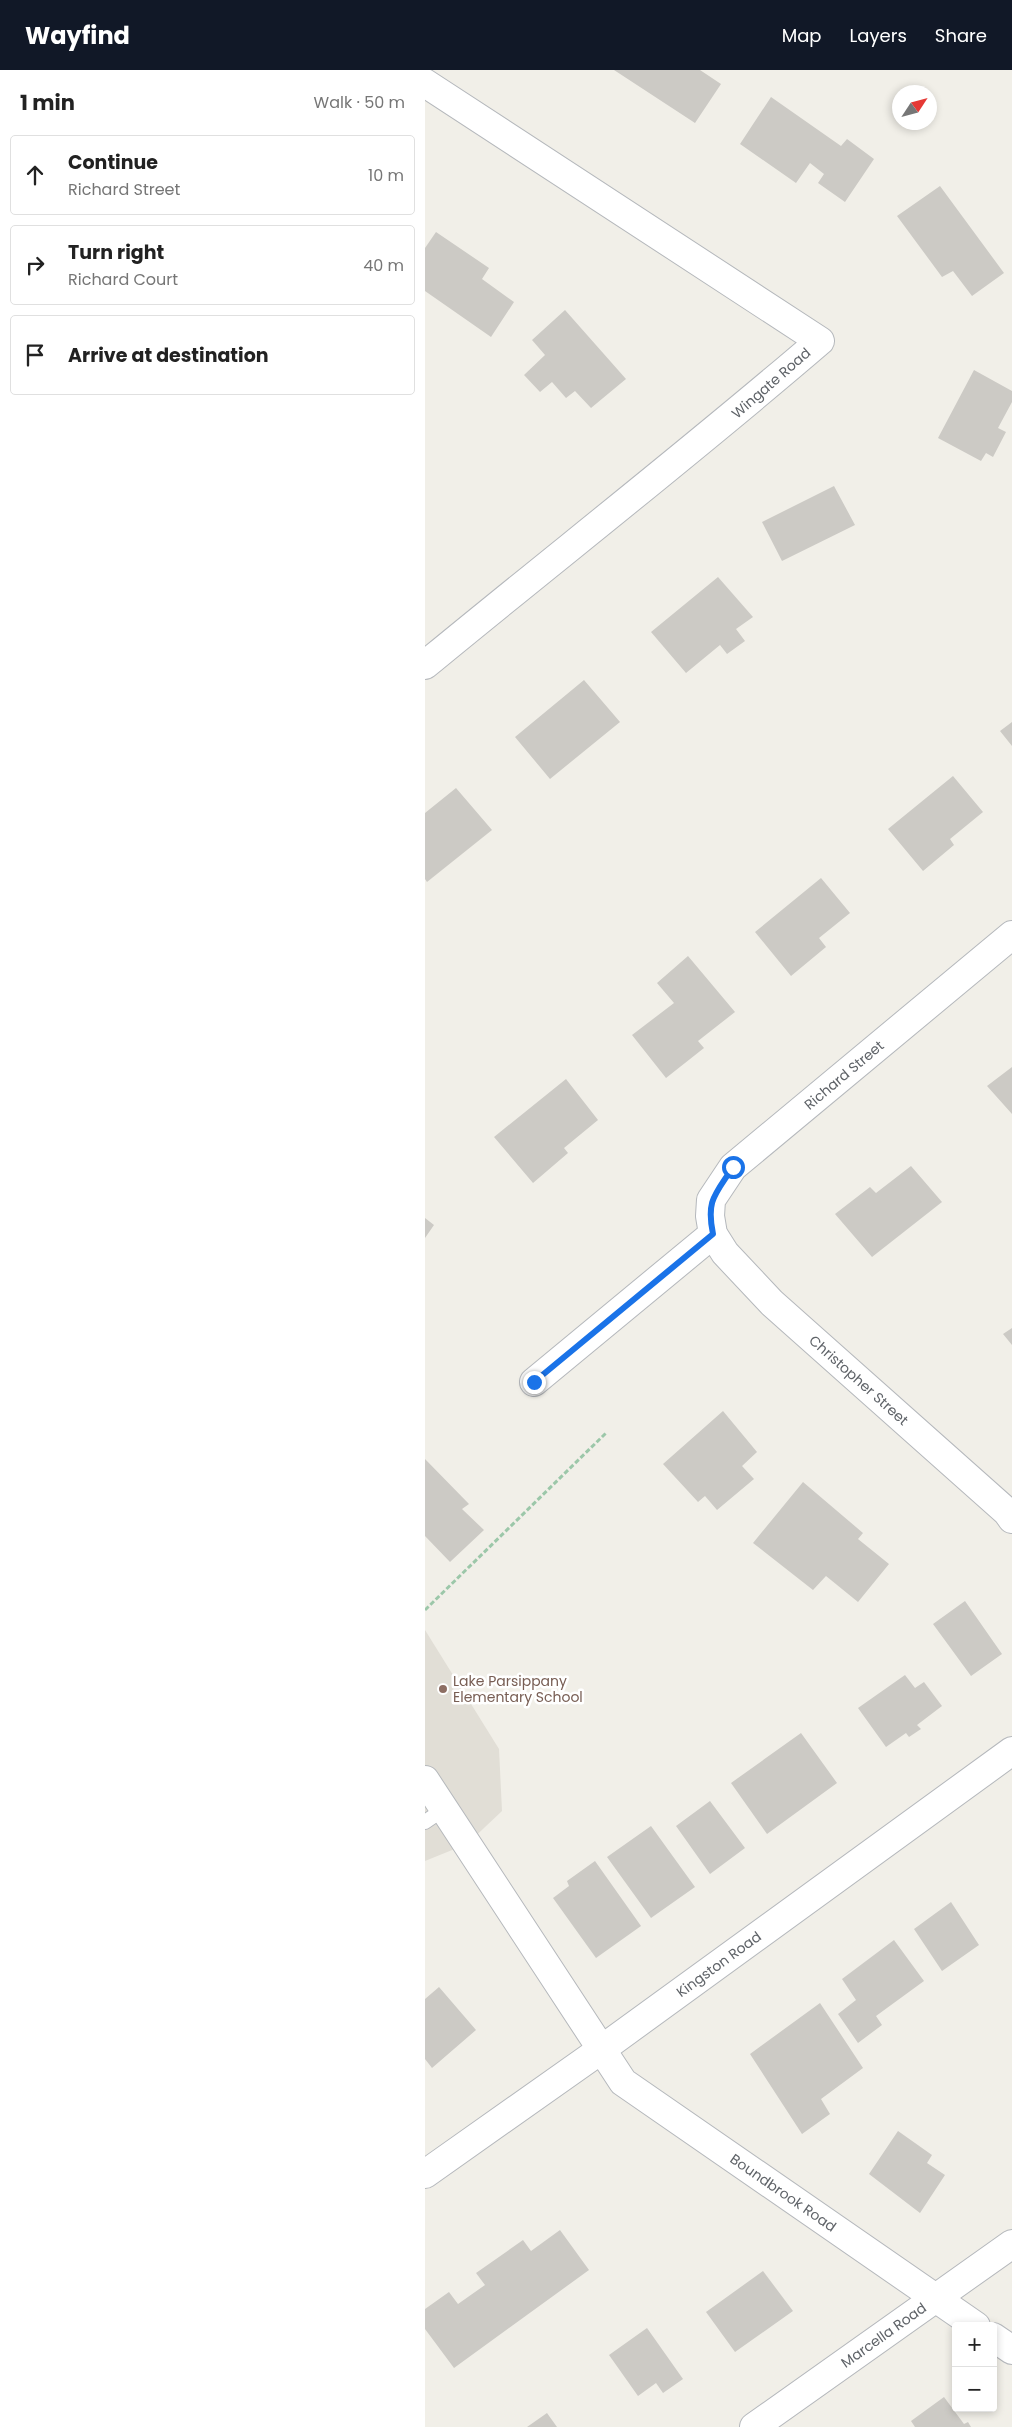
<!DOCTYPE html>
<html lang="en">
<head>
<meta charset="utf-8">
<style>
  body { margin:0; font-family:Poppins,sans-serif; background:#f2f2f2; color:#222 }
  .controls { position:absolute; right:15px; bottom:15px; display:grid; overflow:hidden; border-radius:5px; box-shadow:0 2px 8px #0003 }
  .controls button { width:45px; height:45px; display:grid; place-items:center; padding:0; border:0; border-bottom:1px solid #e0e0e0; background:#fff; color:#222; font:25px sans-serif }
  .compass { position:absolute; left:467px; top:15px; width:45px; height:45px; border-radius:50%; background:#fff; box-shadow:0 2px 8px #0003; rotate:54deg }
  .stop { position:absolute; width:15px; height:15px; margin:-11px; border:4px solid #1a73e8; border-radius:50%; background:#fff }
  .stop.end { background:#1a73e8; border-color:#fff; box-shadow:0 1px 5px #0008 }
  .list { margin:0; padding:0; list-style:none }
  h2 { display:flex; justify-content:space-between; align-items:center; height:65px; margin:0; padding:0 20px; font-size:21px }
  h2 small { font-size:16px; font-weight:400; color:#767676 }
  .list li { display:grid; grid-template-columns:32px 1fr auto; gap:15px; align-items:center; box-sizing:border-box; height:80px; margin:0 10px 10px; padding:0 10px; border:1px solid #e0e0e0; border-radius:5px }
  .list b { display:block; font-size:19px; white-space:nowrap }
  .list p { margin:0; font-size:16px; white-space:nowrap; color:#767676 }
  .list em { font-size:16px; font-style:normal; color:#767676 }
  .icon { flex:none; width:28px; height:28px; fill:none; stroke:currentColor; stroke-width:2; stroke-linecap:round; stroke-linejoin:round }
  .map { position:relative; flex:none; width:587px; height:2357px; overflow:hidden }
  header { display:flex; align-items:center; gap:30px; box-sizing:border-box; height:70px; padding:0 25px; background:#111827; color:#fff }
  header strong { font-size:24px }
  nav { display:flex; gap:28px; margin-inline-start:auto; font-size:18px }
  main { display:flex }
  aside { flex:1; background:#fff }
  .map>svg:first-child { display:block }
  .education { fill:#e1ded6 }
  .building { fill:#cccac5 }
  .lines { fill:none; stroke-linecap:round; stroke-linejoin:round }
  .service-casing { stroke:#b5b8bc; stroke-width:16 }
  .minor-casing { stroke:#b5b8bc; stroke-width:30 }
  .path { stroke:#9cc7a9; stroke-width:3; stroke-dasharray:5 2.5; stroke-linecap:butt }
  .service { stroke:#fff; stroke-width:14 }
  .minor { stroke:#fff; stroke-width:28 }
  .route { stroke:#1a73e8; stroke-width:6 }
  .education-dot { fill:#8d6e63; stroke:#fff; stroke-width:2 }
  .labels { text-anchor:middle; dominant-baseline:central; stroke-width:5; stroke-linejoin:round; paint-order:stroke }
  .street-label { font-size:14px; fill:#5f6368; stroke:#fff }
  .education-label { font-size:14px; fill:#785e54; stroke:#fff; text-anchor:start }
</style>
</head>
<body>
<header>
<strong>Wayfind</strong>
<nav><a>Map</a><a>Layers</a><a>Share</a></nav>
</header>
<main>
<aside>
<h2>1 min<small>Walk · 50 m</small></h2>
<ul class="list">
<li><svg class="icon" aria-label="ahead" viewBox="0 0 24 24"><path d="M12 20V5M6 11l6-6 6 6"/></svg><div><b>Continue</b><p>Richard Street</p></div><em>10 m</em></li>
<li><svg class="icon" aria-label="right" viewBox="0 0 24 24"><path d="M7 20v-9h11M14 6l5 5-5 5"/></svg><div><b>Turn right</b><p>Richard Court</p></div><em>40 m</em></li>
<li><svg class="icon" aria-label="arrive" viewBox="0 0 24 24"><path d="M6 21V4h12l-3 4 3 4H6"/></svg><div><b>Arrive at destination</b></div></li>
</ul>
</aside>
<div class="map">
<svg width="587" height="2357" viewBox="0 0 587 2357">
  <rect width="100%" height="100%" fill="#f1efe8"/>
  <path class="education" d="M 0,1560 L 74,1679 L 77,1741 L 42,1774 L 0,1791 Z"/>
  <path class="building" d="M 189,0 L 275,0 L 296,14 L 270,53 Z
    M 346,27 L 416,76 L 422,69 L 449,89 L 420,132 L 393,113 L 399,104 L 385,93 L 371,113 L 315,74 Z
    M 515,116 L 579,203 L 547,226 L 528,201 L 517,207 L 472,146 Z
    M 11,162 L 64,198 L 57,209 L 89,232 L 66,267 L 0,221 L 0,178 Z
    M 140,240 L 201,309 L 166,338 L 150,321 L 141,328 L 127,312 L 115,322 L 99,305 L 120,285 L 107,270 Z
    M 549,300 L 587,321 L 587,332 L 573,358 L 581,362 L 568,387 L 561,383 L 556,391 L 513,368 Z
    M 409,416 L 430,455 L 357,491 L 337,452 Z
    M 293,507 L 328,547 L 311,559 L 320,571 L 302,584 L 295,575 L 261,603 L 226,562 Z
    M 159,610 L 195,652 L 125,709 L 90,667 Z
    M 587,652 L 587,676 L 575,661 Z
    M 528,706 L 558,742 L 525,769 L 529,775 L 498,801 L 463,759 Z
    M 31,718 L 67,760 L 2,812 L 0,809 L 0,743 Z
    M 396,808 L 425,843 L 394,868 L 401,877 L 366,906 L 330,862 Z
    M 263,886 L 310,942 L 273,971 L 279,978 L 241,1008 L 207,965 L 249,933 L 232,913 Z
    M 587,997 L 587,1044 L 562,1016 Z
    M 141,1009 L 173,1050 L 139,1078 L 143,1083 L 108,1113 L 69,1067 Z
    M 486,1096 L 517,1132 L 447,1187 L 410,1144 L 445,1117 L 451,1123 Z
    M 0,1148 L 9,1155 L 0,1168 Z
    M 587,1258 L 587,1275 L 578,1264 Z
    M 298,1341 L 332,1382 L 317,1396 L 329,1409 L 292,1440 L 280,1426 L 273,1432 L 238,1394 Z
    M 0,1389 L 44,1434 L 37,1439 L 59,1460 L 25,1492 L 0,1466 Z
    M 378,1412 L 438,1463 L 433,1469 L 464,1494 L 433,1532 L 401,1506 L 388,1520 L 328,1473 Z
    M 540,1531 L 577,1584 L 546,1606 L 508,1554 Z
    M 480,1605 L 490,1618 L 499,1612 L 517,1636 L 492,1655 L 496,1659 L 484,1667 L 481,1663 L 461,1677 L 433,1638 Z
    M 376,1663 L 412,1713 L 342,1764 L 306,1713 Z
    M 285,1731 L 320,1778 L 285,1804 L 251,1756 Z
    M 226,1756 L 270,1817 L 226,1848 L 182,1787 Z
    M 170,1791 L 216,1856 L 171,1888 L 128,1828 L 144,1816 L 142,1811 Z
    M 526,1832 L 554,1875 L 517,1901 L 489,1859 Z
    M 469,1870 L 499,1911 L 451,1946 L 457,1955 L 433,1973 L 413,1944 L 431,1930 L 417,1909 Z
    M 14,1917 L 51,1960 L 7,1998 L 0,1989 L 0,1929 Z
    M 395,1933 L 438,1998 L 396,2029 L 405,2044 L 377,2064 L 325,1984 Z
    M 473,2061 L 507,2085 L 502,2093 L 520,2105 L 495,2143 L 444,2104 Z
    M 135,2160 L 164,2200 L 29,2298 L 0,2259 L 0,2239 L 24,2222 L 33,2234 L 60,2215 L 51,2203 L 98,2170 L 106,2181 Z
    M 338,2201 L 368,2241 L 310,2282 L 281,2242 Z
    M 222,2258 L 258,2309 L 238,2323 L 231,2313 L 213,2326 L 184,2285 Z
    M 519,2327 L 539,2354 L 543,2352 L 546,2357 L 490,2357 L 486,2351 Z
    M 122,2343 L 132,2357 L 102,2357 Z"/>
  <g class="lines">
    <g class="service-casing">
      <path id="service" d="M 0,1752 L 19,1739"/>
    </g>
    <g class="minor-casing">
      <g id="minor">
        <path d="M 0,13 L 395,271 C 266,382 131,487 0,595"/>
        <path id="s1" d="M 587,865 L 308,1097 L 286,1130 L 285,1146 L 288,1164 L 300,1183 L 347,1233 L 582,1442 L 587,1449"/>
        <path d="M 109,1312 L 288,1164"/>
        <path id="s2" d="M 0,1710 L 198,2012 L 551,2256"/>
        <path id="s3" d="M 0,2104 L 177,1979 L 587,1681"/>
        <path d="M 568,2267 L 587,2280"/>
        <path id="s4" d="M 329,2357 L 587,2174"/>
      </g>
    </g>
    <path class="path" d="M 0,1540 L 181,1363"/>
    <use href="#service" class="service"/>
    <use href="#minor" class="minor"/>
  </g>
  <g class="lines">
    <path class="route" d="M 109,1312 L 288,1164 C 281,1130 290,1125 308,1097"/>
  </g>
  <circle class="education-dot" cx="18" cy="1619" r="5"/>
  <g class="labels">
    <g class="street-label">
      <text transform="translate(346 313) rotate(-41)">Wingate Road</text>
      <text transform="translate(419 1005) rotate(-40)">Richard Street</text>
      <text stroke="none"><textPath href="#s1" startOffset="644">Christopher Street</textPath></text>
      <text stroke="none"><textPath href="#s3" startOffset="361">Kingston Road</textPath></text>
      <text stroke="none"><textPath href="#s2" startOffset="556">Boundbrook Road</textPath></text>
      <text stroke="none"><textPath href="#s4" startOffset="159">Marcella Road</textPath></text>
    </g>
    <g class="education-label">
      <text x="28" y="1611">Lake Parsippany<tspan x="28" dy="16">Elementary School</tspan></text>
    </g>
  </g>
</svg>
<div class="controls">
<button>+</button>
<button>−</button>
</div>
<svg class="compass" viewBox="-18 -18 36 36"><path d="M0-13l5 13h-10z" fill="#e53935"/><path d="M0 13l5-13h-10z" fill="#767676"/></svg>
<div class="stop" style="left:308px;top:1097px"></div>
<div class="stop end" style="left:109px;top:1312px"></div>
</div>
</main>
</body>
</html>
